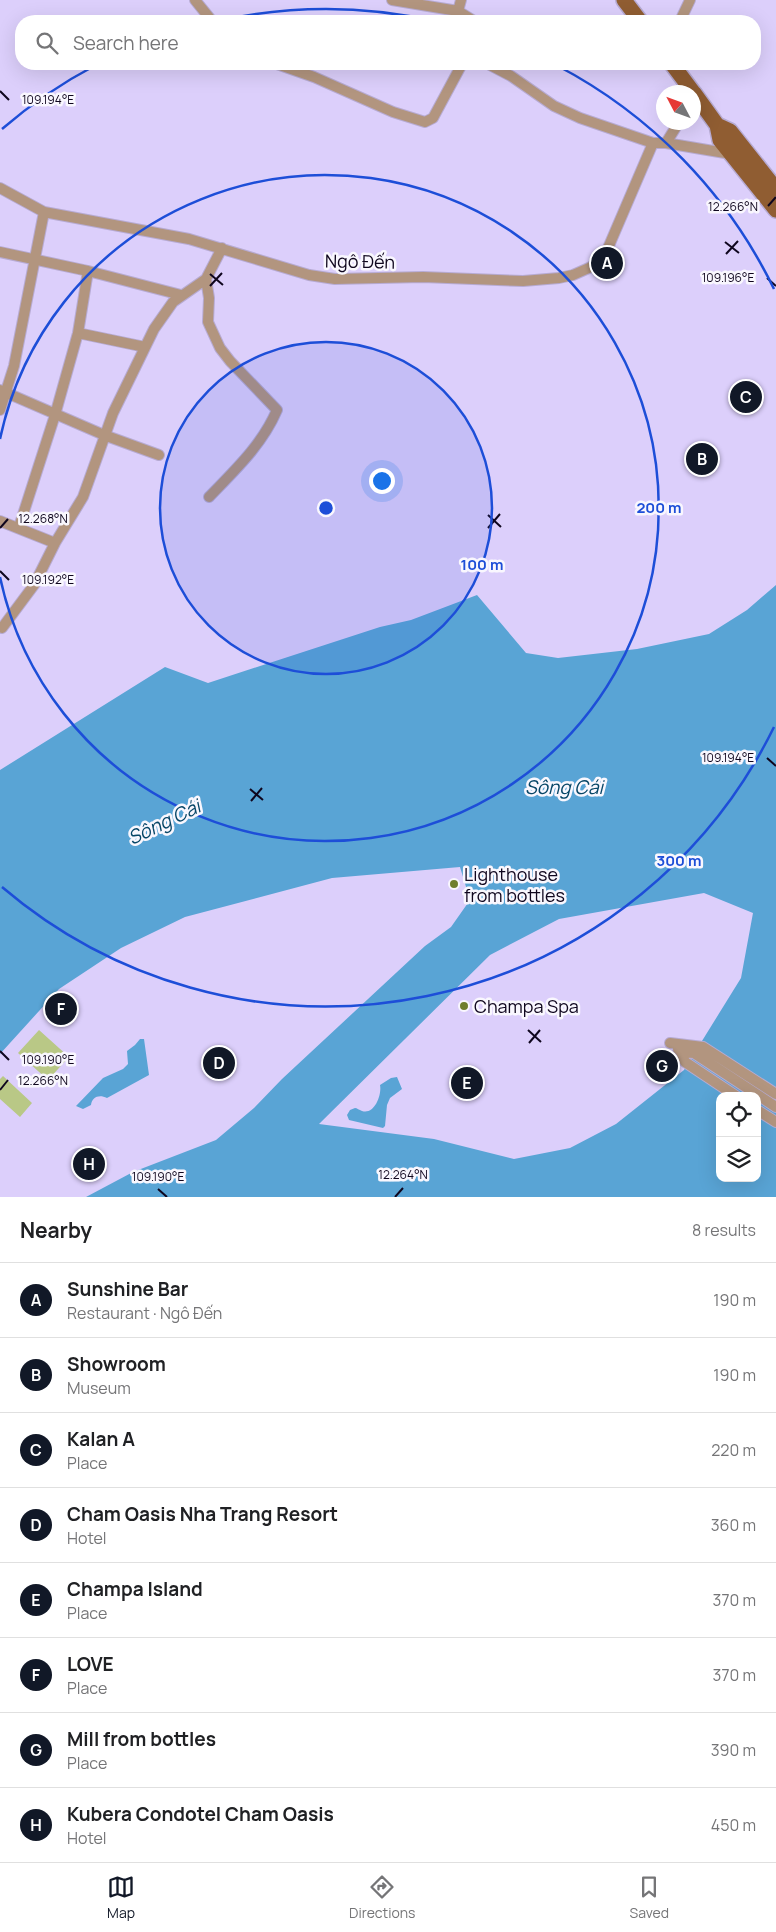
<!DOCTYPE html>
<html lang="en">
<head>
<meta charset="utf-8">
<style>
  body { margin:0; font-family:Manrope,sans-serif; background:#f6f6f6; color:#202124 }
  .controls { position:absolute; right:15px; bottom:15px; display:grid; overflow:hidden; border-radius:10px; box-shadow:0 5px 20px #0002 }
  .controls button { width:45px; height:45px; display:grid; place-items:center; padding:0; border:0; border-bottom:1px solid #e0e0e0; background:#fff; color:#202124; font:25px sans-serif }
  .compass { position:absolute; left:656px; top:85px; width:45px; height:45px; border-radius:50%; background:#fff; box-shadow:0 5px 20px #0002; rotate:311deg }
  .you { position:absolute; left:381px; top:480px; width:18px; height:18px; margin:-12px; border:4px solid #fff; border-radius:50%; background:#1a73e8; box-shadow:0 0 0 8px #1a73e833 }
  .badge { display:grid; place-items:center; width:32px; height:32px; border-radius:50%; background:#111827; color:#fff; font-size:16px; font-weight:700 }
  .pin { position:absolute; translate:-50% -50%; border:2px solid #fff; box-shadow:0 1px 5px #0006 }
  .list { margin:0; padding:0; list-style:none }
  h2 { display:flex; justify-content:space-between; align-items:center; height:65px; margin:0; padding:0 20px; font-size:21px }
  h2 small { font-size:16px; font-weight:400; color:#757577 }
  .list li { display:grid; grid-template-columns:32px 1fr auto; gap:15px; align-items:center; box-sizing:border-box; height:75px; padding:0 20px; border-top:1px solid #e0e0e0 }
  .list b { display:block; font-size:19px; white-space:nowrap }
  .list p { margin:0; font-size:16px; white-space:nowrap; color:#757577 }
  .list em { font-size:16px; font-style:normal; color:#757577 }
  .icon { flex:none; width:28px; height:28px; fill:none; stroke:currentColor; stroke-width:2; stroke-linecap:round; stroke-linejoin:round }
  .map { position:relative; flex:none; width:776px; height:1197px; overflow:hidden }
  .search { position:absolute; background:#fff; box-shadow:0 5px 20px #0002; left:15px; right:15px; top:15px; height:55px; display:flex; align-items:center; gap:12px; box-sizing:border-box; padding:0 18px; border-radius:20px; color:#757577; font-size:19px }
  .sheet { height:665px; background:#fff }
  nav { display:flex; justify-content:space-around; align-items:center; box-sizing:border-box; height:70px; border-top:1px solid #e0e0e0; background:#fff; font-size:14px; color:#757577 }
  nav a { display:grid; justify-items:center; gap:2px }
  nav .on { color:#111827 }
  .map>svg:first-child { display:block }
  .green { fill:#b9c886 }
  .water { fill:#59a4d5; fill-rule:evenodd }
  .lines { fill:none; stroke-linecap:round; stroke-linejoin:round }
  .street-casing { stroke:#b7abd3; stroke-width:12 }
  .primary-casing { stroke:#b7abd3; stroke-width:18 }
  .street { stroke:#b2957f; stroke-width:10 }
  .primary { stroke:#905d32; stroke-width:15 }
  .ticks { fill:none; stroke:#0f061e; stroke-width:2 }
  .ring { fill:none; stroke:#1d4ed8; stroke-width:2.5 }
  .poi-dot { fill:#6f7e2d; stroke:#f9f7fe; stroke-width:2 }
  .labels { text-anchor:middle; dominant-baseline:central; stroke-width:5; stroke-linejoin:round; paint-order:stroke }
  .street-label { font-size:18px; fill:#0f061e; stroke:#f9f7fe }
  .poi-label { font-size:18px; fill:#0f061e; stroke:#f9f7fe; text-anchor:start }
  .water-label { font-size:19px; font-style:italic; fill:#074667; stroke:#f9f7fe }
  .ticks-label { font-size:12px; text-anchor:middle; fill:#0f061e; stroke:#f9f7fe; stroke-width:5; stroke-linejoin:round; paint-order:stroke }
  .centre { fill:#1d4ed8; stroke:#f9f7fe; stroke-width:2.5 }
  .ring-label { font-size:15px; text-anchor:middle; font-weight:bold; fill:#1d4ed8; stroke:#f9f7fe; stroke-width:5; stroke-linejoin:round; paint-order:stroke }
</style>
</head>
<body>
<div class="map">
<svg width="776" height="1197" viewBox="0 0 776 1197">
  <rect width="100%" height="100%" fill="#dccffb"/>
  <path class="green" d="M 39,1030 L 69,1057 L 48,1080 L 18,1053 Z
    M 3,1076 L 32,1103 L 20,1117 L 0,1099 L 0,1079 Z"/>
  <path class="water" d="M 776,585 L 776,1197 L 86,1197 L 133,1172 L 216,1140 L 254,1108 L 282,1079 L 425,946 L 451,927 L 470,900 L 460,867 L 332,878 L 185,917 L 121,948 L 59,989 L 0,1054 L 0,770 L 165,667 L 208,683 L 380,627 L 411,620 L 477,595 L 526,653 L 558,658 L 637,649 L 709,634 L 747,610 ZM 704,893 L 753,913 L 741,978 L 684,1070 L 616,1124 L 570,1148 L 514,1159 L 434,1139 L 319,1124 L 490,955 L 559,919 ZM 720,1096 L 757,1096 L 757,1178 L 720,1178 Z
    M 140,1039 L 144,1039 L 149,1075 L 107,1098 C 99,1094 92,1097 91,1105 L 83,1109 L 76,1106 L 103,1078 L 123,1069 L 128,1064 L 127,1051 L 135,1045 Z
    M 397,1077 L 402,1089 L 390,1098 L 387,1105 L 385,1126 L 383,1128 L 349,1120 L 347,1115 L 350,1110 L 355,1108 C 357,1108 359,1110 362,1111 C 375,1115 382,1094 380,1085 L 391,1078 Z"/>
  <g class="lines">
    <g class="street-casing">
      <path id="street" d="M 195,0 L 212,21
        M 392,0 L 458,11
        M 461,0 L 458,11 L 474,21
        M 680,21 L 690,0
        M 277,64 L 314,77 L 393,112 L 425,122 L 433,118 L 462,64
        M 488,64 L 511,76 L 554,106 L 580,118 L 653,143 L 666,143 L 731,154
        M 666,143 L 679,122
        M 0,188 L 44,212 L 189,239 L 309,275 L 335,279 L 423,277 L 523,281 L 559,278 L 573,275 L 591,267 L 601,259 L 608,248 L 653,143
        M 0,252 L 88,271 L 181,295
        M 206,279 L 209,298 L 208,322 L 220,348 L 230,361 L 277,410 C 262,445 235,470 209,497
        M 78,333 L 145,347
        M 0,390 L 104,435 L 159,455
        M 0,410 L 14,366 L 44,212
        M 0,521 L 55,543 L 83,497 L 113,413 L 154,329 L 173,302 L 206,279 L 222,248
        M 19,527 L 55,415 L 78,333 L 88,271
        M 2,628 L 34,585 L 55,543
        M 670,1043 L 703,1047 L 776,1094
        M 678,1049 L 681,1052 L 685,1062 L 736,1096
        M 681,1052 L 694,1053 L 776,1107
        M 757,1110 L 776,1122"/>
    </g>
    <g class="primary-casing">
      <path id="primary" d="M 624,0 L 640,21
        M 672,64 L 693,92
        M 694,93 L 717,125 L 720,140 L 776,210
        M 717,125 L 730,131 L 776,189"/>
    </g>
    <use href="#street" class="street"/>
    <use href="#primary" class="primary"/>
  </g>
  <path class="ticks" d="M 0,91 L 9,100M 768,206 L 776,197M 725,242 L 739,253M 726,254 L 738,241M 210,274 L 223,285M 767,278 L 776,286M 210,286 L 222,273M 488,515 L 501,527M 0,528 L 8,519M 488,528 L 500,514M 0,571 L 9,580M 767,758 L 776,766M 250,789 L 263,800M 251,801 L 262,788M 528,1030 L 541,1042M 529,1043 L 540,1030M 0,1051 L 9,1060M 0,1090 L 8,1080M 158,1189 L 167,1197M 395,1197 L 403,1188"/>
  <circle cx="326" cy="508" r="166" fill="#1d4ed8" fill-opacity=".12"/>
  <g class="ring">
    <circle cx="326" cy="508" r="166"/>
    <path d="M0 439A333 333 0 1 1 0 577"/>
    <path d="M774 727A499 499 0 0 1 2 887M2 129A499 499 0 0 1 96 65M218 21A499 499 0 0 1 434 21M556 65A499 499 0 0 1 774 289"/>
  </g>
  <g class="poi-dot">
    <circle cx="454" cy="884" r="5"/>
    <circle cx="464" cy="1006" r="5"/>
  </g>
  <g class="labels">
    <g class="street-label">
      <text transform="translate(360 261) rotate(1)">Ngô Đến</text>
    </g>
    <g class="poi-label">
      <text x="464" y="874">Lighthouse<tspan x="464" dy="21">from bottles</tspan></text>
      <text x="474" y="1006">Champa Spa</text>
    </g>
    <g class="water-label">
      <text x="564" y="787">Sông Cái</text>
      <text transform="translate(164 822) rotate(-26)">Sông Cái</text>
    </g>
  </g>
  <g class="ticks-label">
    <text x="48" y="104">109.194°E</text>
    <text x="733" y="211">12.266°N</text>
    <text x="728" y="282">109.196°E</text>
    <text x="43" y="523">12.268°N</text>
    <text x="48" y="584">109.192°E</text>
    <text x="728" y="762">109.194°E</text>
    <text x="48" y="1064">109.190°E</text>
    <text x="43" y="1085">12.266°N</text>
    <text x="403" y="1179">12.264°N</text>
    <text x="158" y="1181">109.190°E</text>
  </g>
  <circle cx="326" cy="508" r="8" class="centre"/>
  <g class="ring-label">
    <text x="659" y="513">200 m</text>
    <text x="482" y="570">100 m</text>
    <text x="679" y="866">300 m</text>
  </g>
</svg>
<div class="controls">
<button><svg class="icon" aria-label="locate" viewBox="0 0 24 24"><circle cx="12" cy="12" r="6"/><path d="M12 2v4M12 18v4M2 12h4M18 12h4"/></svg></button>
<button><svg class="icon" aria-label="layers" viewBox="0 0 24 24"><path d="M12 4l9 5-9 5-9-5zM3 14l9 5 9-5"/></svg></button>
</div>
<svg class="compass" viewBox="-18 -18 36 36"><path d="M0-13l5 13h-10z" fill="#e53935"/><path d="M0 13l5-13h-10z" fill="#757577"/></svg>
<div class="you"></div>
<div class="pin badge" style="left:607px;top:263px">A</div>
<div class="pin badge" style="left:702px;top:459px">B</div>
<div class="pin badge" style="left:746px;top:397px">C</div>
<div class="pin badge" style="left:219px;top:1063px">D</div>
<div class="pin badge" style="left:467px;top:1083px">E</div>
<div class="pin badge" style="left:61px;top:1009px">F</div>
<div class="pin badge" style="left:662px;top:1066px">G</div>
<div class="pin badge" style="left:89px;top:1164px">H</div>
<div class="search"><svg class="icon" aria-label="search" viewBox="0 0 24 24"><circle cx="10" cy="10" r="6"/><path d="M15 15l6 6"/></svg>Search here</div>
</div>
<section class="sheet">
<h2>Nearby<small>8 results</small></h2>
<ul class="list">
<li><span class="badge">A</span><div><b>Sunshine Bar</b><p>Restaurant · Ngô Đến</p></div><em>190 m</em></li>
<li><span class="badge">B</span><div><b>Showroom</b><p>Museum</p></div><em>190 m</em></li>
<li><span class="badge">C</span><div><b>Kalan A</b><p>Place</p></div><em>220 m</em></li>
<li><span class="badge">D</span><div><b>Cham Oasis Nha Trang Resort</b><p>Hotel</p></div><em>360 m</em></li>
<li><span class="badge">E</span><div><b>Champa Island</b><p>Place</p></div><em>370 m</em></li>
<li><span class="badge">F</span><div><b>LOVE</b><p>Place</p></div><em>370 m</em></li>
<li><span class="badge">G</span><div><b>Mill from bottles</b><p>Place</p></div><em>390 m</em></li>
<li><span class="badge">H</span><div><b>Kubera Condotel Cham Oasis</b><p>Hotel</p></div><em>450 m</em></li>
</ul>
</section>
<nav>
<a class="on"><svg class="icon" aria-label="map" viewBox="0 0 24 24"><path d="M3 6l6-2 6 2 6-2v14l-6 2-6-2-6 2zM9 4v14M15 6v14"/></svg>Map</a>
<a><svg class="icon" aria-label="directions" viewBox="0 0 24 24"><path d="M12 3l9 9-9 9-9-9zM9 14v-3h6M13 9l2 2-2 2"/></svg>Directions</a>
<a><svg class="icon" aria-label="saved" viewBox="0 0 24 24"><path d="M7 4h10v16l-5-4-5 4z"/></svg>Saved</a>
</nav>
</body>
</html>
